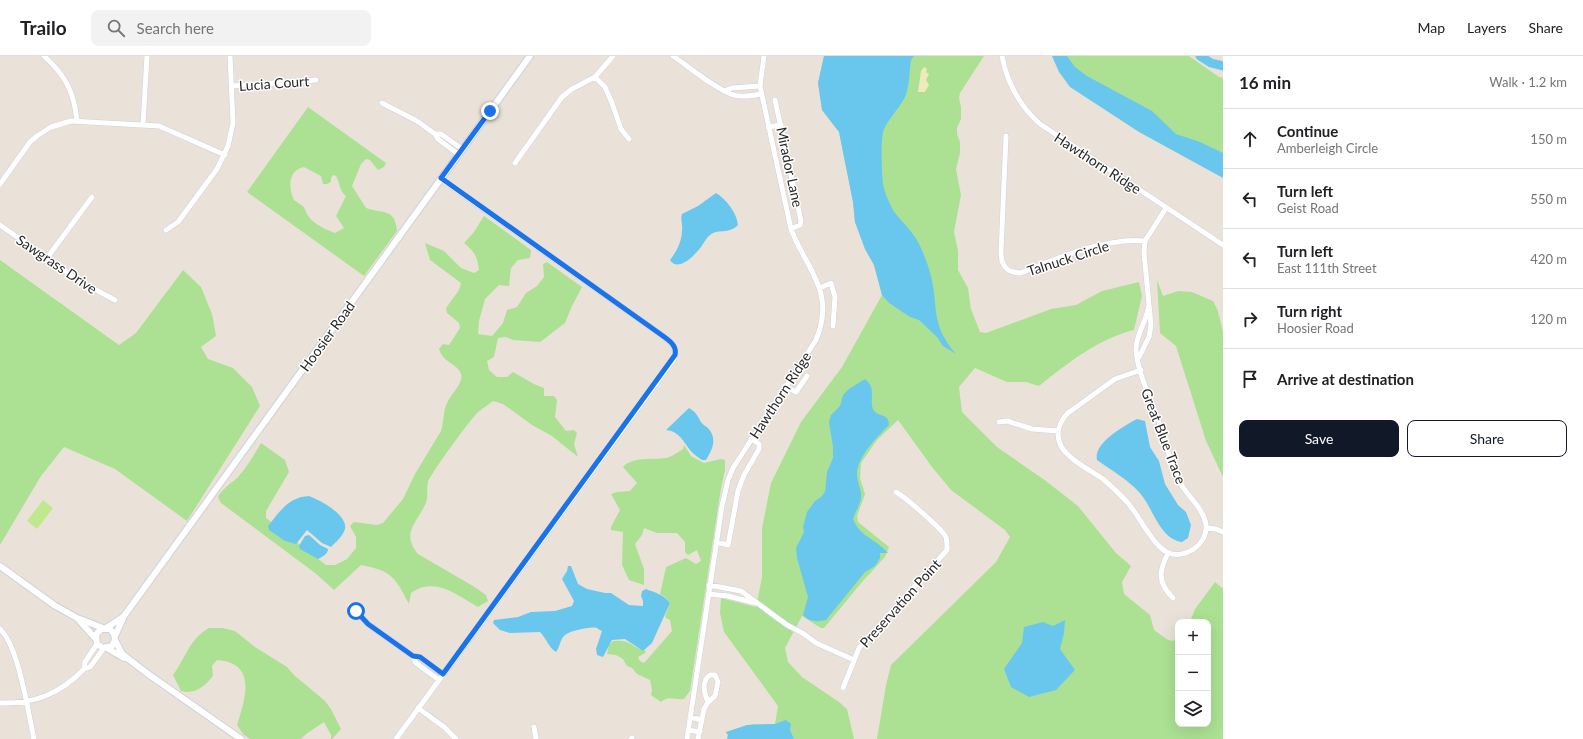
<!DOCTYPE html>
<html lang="en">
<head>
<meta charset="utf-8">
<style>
  body { margin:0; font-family:Lato,sans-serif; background:#f2f2f2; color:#202124 }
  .controls { position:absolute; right:12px; bottom:12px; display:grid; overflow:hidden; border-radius:8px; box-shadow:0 4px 16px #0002 }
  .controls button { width:36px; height:36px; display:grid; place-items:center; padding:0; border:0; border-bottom:1px solid #e0e0e0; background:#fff; color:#202124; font:20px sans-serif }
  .stop { position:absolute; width:12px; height:12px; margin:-9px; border:3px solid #1a73e8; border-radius:50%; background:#fff }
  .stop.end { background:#1a73e8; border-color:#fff; box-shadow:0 1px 4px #0008 }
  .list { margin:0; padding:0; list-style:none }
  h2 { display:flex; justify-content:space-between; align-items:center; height:52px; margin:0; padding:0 16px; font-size:17px }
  h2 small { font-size:13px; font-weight:400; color:#757577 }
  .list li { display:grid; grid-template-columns:26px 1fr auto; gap:12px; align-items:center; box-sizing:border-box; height:60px; padding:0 16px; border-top:1px solid #e0e0e0 }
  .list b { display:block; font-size:15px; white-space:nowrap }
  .list p { margin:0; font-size:13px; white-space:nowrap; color:#757577 }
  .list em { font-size:13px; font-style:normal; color:#757577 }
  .actions { display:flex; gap:8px; padding:12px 16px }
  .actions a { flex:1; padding:9px 0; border:1px solid #111827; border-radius:8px; text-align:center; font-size:14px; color:#111827 }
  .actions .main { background:#111827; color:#fff }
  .icon { flex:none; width:22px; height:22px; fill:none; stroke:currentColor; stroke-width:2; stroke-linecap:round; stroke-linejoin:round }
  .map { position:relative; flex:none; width:1223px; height:683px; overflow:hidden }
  header { display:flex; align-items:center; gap:24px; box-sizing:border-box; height:56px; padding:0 20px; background:#fff; border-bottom:1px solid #e0e0e0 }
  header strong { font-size:19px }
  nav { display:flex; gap:22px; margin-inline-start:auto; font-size:14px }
  .search { width:280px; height:36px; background:#f2f2f2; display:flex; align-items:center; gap:10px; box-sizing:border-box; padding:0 14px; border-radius:8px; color:#757577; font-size:15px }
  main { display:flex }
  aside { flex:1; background:#fff }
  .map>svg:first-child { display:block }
  .green { fill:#ace193; fill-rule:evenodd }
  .sand { fill:#f0e9b9 }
  .pitch { fill:#c0e98e }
  .water { fill:#69c7ee }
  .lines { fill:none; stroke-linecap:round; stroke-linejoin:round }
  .river { stroke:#69c7ee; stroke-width:9 }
  .minor-casing { stroke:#cdd0e0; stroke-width:6 }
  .tertiary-casing { stroke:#cdd0e0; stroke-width:8 }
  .minor { stroke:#fff; stroke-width:5 }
  .tertiary { stroke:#fff; stroke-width:6 }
  .route { stroke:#1a73e8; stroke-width:5 }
  .labels { text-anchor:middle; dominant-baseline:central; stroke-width:3; stroke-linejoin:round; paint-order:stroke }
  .street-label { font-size:14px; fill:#272727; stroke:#fff }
</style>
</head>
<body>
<header>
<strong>Trailo</strong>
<div class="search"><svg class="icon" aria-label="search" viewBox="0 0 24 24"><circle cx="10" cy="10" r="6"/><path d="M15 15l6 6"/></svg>Search here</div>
<nav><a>Map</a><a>Layers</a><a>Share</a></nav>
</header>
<main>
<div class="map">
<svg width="1223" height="683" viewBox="0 0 1223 683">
  <rect width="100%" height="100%" fill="#eae2d8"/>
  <path class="green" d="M 824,0 L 984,0 L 960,37 L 959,42 L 961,51 L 961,63 L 957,72 L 957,78 L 960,86 L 960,97 L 956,113 L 961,139 L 954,176 L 958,195 L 958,214 L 968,232 L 971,253 L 980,276 L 986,277 L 1051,253 L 1076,249 L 1102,235 L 1139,226 L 1142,240 L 1134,274 C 1098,283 1068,307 1039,330 L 1026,326 L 1007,326 L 975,312 L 959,331 L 962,356 L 997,391 L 1046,425 L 1078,450 L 1116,497 L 1131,510 L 1122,526 L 1124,538 L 1150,559 L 1154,574 L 1168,584 L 1173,585 L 1178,580 L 1178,668 L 1208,668 L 1208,566 L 1190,566 L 1195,553 L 1215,526 L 1222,532 L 1223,531 L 1223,683 L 877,683 L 886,629 L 891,609 L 996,506 L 1010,481 L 1005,474 L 951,434 L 932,411 L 898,364 L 877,384 L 861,407 L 860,422 L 865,438 L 857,460 L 858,466 L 889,491 L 885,501 L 862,526 L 824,572 L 821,572 L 802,560 L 785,592 L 788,606 L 802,621 L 839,646 L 847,653 L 854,683 L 727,683 L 728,679 L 726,676 L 753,668 L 775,668 L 778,650 L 724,576 L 720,557 L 721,542 L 756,551 L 762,521 L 762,472 L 771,427 L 801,366 L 842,311 L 882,239 L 874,209 L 865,193 L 855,166 L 853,146 L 839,76 L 822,54 L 818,27 Z
    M 1060,0 L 1189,0 L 1219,21 L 1223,22 L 1223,116 L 1142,73 Z
    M 308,51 L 386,107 L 384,111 L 378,114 L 370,104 L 366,103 L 361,108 L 352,130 L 366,152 C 384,158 395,152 397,175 L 364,220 L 247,136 ZM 304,111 L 321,120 L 323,128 L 327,128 L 331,126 L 331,122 L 333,119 L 336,120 C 340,126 339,135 346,140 L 336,160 L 344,172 L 335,177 C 321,171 309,167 304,151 L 294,144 C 288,132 288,114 304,111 Z
    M 484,160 L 531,194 L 530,202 L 518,204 L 511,212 L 509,230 L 499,229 L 485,243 L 479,265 L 478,278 L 492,280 L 503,267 L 507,254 L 517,251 L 526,237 L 537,230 L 544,221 L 543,208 L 547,206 L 582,231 L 572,250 L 565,267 L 540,286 L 513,284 L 506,281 L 498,282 L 494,301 L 487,305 L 489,314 L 497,321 L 507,321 L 513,316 L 534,328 L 544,332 L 544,340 L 554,340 L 557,344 L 555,361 L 566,375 L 574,374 L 577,377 L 574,388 L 578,401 L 552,380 L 532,369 L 503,348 L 493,345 C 488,349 483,352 478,356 C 470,364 431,417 428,426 C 426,433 429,441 425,449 C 416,468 401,477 418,498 L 473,530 L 486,539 L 488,545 L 478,551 C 457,539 435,520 411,537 L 409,548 C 395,521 392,515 361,509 L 334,534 L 315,517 L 221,447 L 218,441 C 223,432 231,428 238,421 C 247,411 254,399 261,387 L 285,404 L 289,416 L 266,455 L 266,462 L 326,509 L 335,509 L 347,503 L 356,492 L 356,481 L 350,470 L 354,466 L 377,469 L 383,467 L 403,443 L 415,418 L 441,375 C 444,365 443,354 448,345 C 452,337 464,326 461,318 C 457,307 444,308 439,293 L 443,288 L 449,289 L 460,272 L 459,267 L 447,257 L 446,252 L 459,234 L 461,227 L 430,204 L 425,187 L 444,195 L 461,212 L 474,217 L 479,214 C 477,200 475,196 464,187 L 474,176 Z
    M 0,204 L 119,289 L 136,277 L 183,214 L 201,231 L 212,258 L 216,280 L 201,291 L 208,303 L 233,312 L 252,331 L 260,350 L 187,465 L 115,413 L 64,391 L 41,420 L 0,489 Z
    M 1157,224 L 1163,240 L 1178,235 L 1192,236 L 1213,245 L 1218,255 L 1223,276 L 1223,421 L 1206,385 L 1176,290 L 1160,277 Z
    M 684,389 L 691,400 L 704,407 L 721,403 L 725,404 L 725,414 L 721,432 L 690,635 L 684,643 C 675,644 668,639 661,646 L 651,639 L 652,634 L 650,624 L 637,618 L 632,612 L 627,610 L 623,603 L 616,599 L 607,598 L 609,589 L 613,585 C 632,583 630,591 646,595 L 645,597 L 638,601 L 640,605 L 644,607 L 672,575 L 670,564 L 666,562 L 665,560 L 670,547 L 665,541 L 660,538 L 666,511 L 686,502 L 696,508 L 701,505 L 697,494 L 688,499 L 685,496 L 685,486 L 677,477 L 657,477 L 644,472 L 642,479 L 635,488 L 644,513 L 644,529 L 629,524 L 622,509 L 623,476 L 611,474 L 611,471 L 620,454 L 611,438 L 617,436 L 630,435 L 637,427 L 623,411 C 633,400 653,404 666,402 C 672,401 678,396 683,393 Z
    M 209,572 L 223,572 L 235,575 L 255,591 L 287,611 L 294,619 L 325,645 L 331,653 L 341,673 L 332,683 L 331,683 L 331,679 L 324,666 L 306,678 L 301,683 L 250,683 L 243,678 L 237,669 C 245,643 258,607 217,604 L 212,610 L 213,620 C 205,630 195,639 181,635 L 173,619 C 185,603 190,582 209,572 Z"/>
  <path class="sand" d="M 924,11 L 927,13 L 926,16 L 929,18 L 926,24 L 929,29 L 925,36 L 918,36 L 921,15 Z"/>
  <path class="pitch" d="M 43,444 L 53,452 L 37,473 L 27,465 Z"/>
  <path class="water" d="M 824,0 L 914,0 L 911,4 C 909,16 910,32 904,43 C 899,52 888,64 884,73 C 880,83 882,117 883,128 C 884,134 887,142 890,148 C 895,160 905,167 912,177 C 920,187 925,201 929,213 C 940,247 928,266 956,298 L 943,290 L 937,281 L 919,264 L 910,261 L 889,247 L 882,239 L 874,209 L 865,193 L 855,166 L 853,146 L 839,76 L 822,54 L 818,27 Z
    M 1052,0 L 1067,0 L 1075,11 L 1087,20 L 1152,55 L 1176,78 L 1200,86 L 1223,97 L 1223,122 L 1139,76 L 1070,31 L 1059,16 Z
    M 716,137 C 726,143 737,157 738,169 C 728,179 719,172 710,179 C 706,182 704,187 701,191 C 695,199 678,217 670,204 C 677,195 682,185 682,174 C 683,168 680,164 682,158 L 698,150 Z
    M 865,323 C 877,333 869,342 873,353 C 877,362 889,356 889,369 C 878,380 857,401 857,418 C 857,426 862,434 861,442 C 860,449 855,456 853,463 C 861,482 875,482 888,497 L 880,497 L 880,502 L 875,510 L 865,516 L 826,564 C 817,566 809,566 803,559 L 808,541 L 797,502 L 796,492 L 804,476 L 803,471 L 807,456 L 815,445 L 821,441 L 825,436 L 827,416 L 833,402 L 833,391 L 829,366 L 831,359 L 840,350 L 843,339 L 849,333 Z
    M 689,352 C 696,356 697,359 701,366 C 703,369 706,370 708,372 C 718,383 712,394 706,404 L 702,404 C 698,401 693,398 690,394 C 683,385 679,375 666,374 Z
    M 1137,363 L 1145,365 L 1150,391 L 1159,405 L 1165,428 L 1178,449 L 1186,456 L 1191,469 L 1188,482 L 1182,486 C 1159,483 1153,451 1139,436 C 1127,423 1111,414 1097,404 C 1093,387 1124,370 1137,363 Z
    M 309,440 C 320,444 348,459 345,473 C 343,480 336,486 331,491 L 322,487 L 307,474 L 296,488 L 285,485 L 269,474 L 268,470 C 280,455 289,441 309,440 Z
    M 309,479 L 320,489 L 328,493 C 328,498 322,501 318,503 L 300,493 L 299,490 L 305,480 Z
    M 568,510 L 571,510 L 578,528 L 587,533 L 605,537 L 611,537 L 629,549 L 643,550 L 643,545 L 641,540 L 642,535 L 646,533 C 656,537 663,538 670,547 L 652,587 L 643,595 L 625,583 L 612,584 L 603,601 L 597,599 L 596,593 L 602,575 C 601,575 597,572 597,572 C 591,570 570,575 565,579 C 560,583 560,591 556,596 C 548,591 547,583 540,576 L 510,577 L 500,574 L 493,567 L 494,564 L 518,561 L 531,556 L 555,555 L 572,550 L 574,545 L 562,523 L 567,515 Z
    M 1065,564 L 1064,577 L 1060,593 L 1075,614 L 1056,634 L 1029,641 L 1011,631 L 1004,613 L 1022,587 L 1024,571 L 1043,566 L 1053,570 Z
    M 786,664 L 791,668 L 790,674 L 794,683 L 727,683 L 728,679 L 726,676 L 747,669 L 775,668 Z"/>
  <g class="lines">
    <path class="river" d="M 1200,0 L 1211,7 L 1223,10"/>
    <g class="minor-casing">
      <path id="minor" d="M 44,0 C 66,20 74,36 77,65
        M 673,0 C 688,10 718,35 734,39 C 743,42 753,39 762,38
        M 1002,0 C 1007,27 1020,50 1040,68 L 1223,189
        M 595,21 L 605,31 L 612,47 L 621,73 L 629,83
        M 232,30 L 316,24
        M 724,35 L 732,32 L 760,30
        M 775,44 L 801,165 L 800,169 L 791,173
        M 382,47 L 417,65 L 435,78 L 438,83 L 458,98
        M 143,69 L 147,0
        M 768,71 L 781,69
        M 435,78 L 441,78 L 462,93
        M 1006,80 L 1001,196 C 1001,210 1007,217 1021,217 C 1054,203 1108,181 1145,185
        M 515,107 L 562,41 L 572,33 L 595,21 L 613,0
        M 0,128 L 30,86 L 37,80 L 51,71 L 71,65 L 159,70 L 225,99
        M 0,169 L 81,226 L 115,244
        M 166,174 L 178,166 L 217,113 L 228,90 L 233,67 L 230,0
        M 47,202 L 92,141
        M 820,232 L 831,227 L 835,241 L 833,270
        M 1138,303 L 1149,281 L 1151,269 L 1144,197 L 1145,185 L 1166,152
        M 1141,314 L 1115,323 L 1068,357 C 1059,366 1055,378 1061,390 C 1068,403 1090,414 1103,423 C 1111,430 1120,438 1127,446 C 1140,460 1152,490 1169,497 C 1176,500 1186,498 1192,494 C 1201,489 1207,479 1206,469 C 1204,453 1189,442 1181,428 C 1171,412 1165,384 1159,366 C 1151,342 1138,319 1136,294 C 1135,280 1148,263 1149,248
        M 785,330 L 796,336 L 807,320
        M 999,366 L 1007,365 L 1032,373 L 1058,375
        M 1206,472 L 1216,473 L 1223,476
        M 716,486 L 728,489 L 738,435 L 744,419 L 759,393 L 759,388 L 751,383
        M 1168,497 C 1159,515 1157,526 1173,542
        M 709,529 L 741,535 L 787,569 L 804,578 L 816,587 L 854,604
        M 708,538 L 728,540 L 756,547
        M 350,550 L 368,568 L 413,600 L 419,601 L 443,618
        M 0,573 C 19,591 28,656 34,683
        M 97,588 L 85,606 L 84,613 L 90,611 L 104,592
        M 413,600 L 416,607 L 439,624
        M 710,619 L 715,619 L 718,626 L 715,640 L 708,646 C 704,638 701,625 710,619 Z
        M 843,632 L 859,592 L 947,494 C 947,490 947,485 946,481 C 942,473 905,441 896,436
        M 0,647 C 34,648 60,638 84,613
        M 418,652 L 444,671 L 456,683
        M 690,661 L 702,664
        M 534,671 L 536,683
        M 688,674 L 700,676
        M 396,683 L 674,303 C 678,292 671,286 663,280 L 441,123
        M 631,683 L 632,682
        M 687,683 L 722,450 L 728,424 L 733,412 L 816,284 C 836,235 807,215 791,173 L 760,30 L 764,0
        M 698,683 L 704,653 L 708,646"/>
    </g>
    <g class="tertiary-casing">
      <path id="tertiary" d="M 0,510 L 54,549 L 77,562 L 103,572
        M 78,563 L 95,582
        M 106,572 L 123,561
        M 115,580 L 124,560 L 530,0
        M 115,584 L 112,590 L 103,592 L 97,588 L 96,579 L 101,573 L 110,573 L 114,578 L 115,584 L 122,598 L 148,618 L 241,683
        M 107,592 L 124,602"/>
    </g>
    <use href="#minor" class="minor"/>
    <use href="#tertiary" class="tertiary"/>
  </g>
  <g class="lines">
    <path class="route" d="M 356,555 L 368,568 L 413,600 L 420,601 L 443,618 L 675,299 C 677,290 670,285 663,280 L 441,122 L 490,55"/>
  </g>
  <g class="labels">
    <g class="street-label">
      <text transform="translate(274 27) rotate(-4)">Lucia Court</text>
      <text transform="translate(1098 107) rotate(33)">Hawthorn Ridge</text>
      <text transform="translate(790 111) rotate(78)">Mirador Lane</text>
      <text transform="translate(1068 202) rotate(-18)">Talnuck Circle</text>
      <text transform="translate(57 208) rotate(34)">Sawgrass Drive</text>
      <text transform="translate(327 280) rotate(-54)">Hoosier Road</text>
      <text transform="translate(780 339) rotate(-57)">Hawthorn Ridge</text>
      <text transform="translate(1164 380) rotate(69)">Great Blue Trace</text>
      <text transform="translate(900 547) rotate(-48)">Preservation Point</text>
    </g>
  </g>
</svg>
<div class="controls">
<button>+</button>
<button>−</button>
<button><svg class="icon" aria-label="layers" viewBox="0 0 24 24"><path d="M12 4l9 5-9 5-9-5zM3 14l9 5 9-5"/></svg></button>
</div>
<div class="stop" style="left:356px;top:555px"></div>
<div class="stop end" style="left:490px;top:55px"></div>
</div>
<aside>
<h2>16 min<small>Walk · 1.2 km</small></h2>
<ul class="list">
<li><svg class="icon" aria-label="ahead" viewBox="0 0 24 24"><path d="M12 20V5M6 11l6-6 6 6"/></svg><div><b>Continue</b><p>Amberleigh Circle</p></div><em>150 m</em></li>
<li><svg class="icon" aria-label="left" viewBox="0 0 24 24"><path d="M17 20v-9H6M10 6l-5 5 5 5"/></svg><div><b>Turn left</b><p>Geist Road</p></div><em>550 m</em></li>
<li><svg class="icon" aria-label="left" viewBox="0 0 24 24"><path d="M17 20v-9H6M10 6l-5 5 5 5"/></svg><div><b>Turn left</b><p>East 111th Street</p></div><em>420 m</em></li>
<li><svg class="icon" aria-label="right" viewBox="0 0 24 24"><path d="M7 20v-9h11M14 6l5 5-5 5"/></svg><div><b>Turn right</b><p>Hoosier Road</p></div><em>120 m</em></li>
<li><svg class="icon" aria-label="arrive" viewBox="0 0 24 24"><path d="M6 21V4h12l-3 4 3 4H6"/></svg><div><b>Arrive at destination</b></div></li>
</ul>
<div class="actions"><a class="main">Save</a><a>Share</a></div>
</aside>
</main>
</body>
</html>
